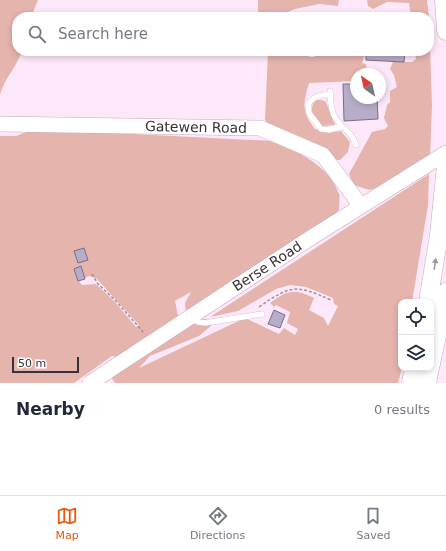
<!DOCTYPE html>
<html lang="en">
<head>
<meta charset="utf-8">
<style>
  body { margin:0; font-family:"DejaVu Sans",sans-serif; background:#f2f2f3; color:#1f2937 }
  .controls { position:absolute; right:12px; bottom:12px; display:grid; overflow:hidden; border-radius:8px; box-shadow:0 2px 6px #0003 }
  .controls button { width:36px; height:36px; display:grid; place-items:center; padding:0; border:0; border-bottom:1px solid #e0e1e3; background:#fff; color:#1f2937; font:20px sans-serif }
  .compass { position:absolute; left:350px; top:68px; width:36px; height:36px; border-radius:50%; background:#fff; box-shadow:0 2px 6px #0003; rotate:326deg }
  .scale { position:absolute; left:12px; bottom:10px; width:67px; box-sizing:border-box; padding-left:4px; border:2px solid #3a3038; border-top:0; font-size:11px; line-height:14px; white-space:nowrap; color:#3a3038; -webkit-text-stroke:3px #fff; paint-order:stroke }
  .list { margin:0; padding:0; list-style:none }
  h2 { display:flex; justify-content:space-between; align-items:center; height:52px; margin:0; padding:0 16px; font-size:17px }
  h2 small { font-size:13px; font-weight:400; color:#747a83 }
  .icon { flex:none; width:22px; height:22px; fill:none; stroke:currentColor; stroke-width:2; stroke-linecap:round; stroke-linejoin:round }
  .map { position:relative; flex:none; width:446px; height:383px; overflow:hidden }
  .search { position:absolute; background:#fff; box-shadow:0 2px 6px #0003; left:12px; right:12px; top:12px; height:44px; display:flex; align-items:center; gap:10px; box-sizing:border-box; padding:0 14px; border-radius:16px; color:#747a83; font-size:15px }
  .sheet { height:112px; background:#fff }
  nav { display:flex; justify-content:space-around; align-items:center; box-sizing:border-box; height:56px; border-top:1px solid #e0e1e3; background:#fff; font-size:11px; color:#747a83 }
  nav a { display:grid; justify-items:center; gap:2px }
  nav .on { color:#ea580c }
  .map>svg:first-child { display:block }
  .green { fill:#e4b4ad; fill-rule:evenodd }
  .building { fill:#b8adc8; stroke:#786e87 }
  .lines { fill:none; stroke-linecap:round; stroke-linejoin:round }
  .service-casing { stroke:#c4abc0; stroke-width:6 }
  .secondary-casing { stroke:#c4abc0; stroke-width:16 }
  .trunk-casing { stroke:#c4abc0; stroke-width:19 }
  .path { stroke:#a1919e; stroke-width:1.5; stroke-dasharray:3 2; stroke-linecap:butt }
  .service { stroke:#fff; stroke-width:5.5 }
  .secondary { stroke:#fff; stroke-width:15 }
  .trunk { stroke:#fff; stroke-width:18 }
  .oneway { fill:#9c989c }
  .labels { text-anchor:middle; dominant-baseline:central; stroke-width:3.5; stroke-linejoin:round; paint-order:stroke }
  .street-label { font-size:14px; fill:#3a3038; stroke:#fff }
</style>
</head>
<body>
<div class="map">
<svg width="446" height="383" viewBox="0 0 446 383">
  <rect width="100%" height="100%" fill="#fde8f9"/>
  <path class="green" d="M 0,0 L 38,0 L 31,17 L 17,17 L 17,51 L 22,51 C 17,67 4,78 0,95 Z
    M 258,0 L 339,0 L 338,6 L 319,4 L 295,9 L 276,17 L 258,17 Z
    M 367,0 L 427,0 L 429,17 L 411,17 L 409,3 L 387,2 L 373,9 L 368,6 Z
    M 429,19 L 432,105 L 430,156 L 380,187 L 369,190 L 354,185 L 349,174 L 372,132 L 385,129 L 388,126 L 384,118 L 387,105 L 390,102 L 390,91 L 397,87 L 394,75 L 390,69 L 393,62 L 412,62 L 416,59 L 415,51 L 429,51 Z
    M 268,51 L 304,51 L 303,54 L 307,54 L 309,57 L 315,57 L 311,51 L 366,51 L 362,63 L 366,64 L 367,74 L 356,74 L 356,81 L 309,83 C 303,104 301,111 315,129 L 333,132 L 341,131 L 350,142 L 348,152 L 340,160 L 330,160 L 268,125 L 265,120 Z
    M 315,100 L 322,100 L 326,102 L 335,125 L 321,126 C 313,117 308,112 315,100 Z
    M 34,129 L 273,141 C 298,152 329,165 339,194 C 340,199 339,205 339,210 L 325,223 L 186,313 L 185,303 L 191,292 L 175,301 L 178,316 L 170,325 L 117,357 L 112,356 L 74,383 L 0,383 L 0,136 L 16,136 ZM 80,267 L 85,278 L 89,276 L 96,278 L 139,325 L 136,327 L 115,302 L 96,284 L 82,285 L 78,280 L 74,269 Z
    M 429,174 L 428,205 L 412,302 L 401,302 L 402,368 L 398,383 L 115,383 L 108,373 L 189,321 L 206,319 L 212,325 L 199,336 L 150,356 L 139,368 L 245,318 L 279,334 L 284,328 L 295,335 L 298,329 L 287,323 L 290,312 L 276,305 L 274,307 L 270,303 C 287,290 295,288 314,298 L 309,310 L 324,318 L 328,326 L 338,306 L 334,304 L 333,298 L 306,287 L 290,285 L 276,289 L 238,311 L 210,317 Z"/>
  <path class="building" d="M 366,51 L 375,51 L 375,54 L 391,54 L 391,51 L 405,51 L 404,62 L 366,60 Z
    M 343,84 L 356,84 L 356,98 L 377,98 L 378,119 L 344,121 Z
    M 84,248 L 88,260 L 78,263 L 74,251 Z
    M 81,266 L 85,279 L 78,281 L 74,269 Z
    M 274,310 L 285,315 L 280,328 L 268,324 Z"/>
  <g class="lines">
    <g class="service-casing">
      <path id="service" d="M 330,91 C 331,101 330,110 336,119 C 343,129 353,133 356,145
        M 331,95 C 320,94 315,96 308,104 L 309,113 L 321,129 L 329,130 L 342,126
        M 191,319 L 198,322 L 205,323 L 262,314"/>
    </g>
    <g class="secondary-casing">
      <path id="secondary" d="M 0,124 L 260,128 L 323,155 L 361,206
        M 90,383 L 312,237 L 446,153"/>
    </g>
    <g class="trunk-casing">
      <path id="trunk" d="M 444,0 L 446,31
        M 428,302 L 439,235 L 446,166
        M 431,364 L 446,292
        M 411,383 L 414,368
        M 427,383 L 430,368"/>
    </g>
    <path class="path" d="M 92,274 L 98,284 L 116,301 L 144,333
      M 259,307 C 291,285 295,284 331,300"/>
    <use href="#service" class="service"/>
    <use href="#secondary" class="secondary"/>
    <use href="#trunk" class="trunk"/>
  </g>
  <defs><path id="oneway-solid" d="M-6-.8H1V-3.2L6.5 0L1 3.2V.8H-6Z"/></defs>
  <use class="oneway" href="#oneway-solid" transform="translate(435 264) rotate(-82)"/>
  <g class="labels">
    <g class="street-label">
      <text transform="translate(196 127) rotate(1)">Gatewen Road</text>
      <text transform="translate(267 266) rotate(-33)">Berse Road</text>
    </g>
  </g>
</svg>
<div class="controls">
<button><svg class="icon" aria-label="locate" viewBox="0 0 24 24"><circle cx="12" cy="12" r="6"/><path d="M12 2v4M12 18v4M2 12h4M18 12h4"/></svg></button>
<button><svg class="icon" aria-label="layers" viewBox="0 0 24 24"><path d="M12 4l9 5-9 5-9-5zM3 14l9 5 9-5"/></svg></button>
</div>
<svg class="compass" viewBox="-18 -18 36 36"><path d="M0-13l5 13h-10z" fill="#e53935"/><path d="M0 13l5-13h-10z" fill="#747a83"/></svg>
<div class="scale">50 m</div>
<div class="search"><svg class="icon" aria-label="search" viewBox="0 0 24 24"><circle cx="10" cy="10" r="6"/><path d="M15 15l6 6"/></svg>Search here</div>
</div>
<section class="sheet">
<h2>Nearby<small>0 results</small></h2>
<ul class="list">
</ul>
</section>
<nav>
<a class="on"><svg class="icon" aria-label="map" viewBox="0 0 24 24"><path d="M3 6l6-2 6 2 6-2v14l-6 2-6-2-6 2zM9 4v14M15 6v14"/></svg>Map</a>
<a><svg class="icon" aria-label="directions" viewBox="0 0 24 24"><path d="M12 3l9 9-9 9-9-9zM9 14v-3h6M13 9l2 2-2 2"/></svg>Directions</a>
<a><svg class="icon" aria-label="saved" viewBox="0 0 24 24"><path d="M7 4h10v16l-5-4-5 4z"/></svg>Saved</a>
</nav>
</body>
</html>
